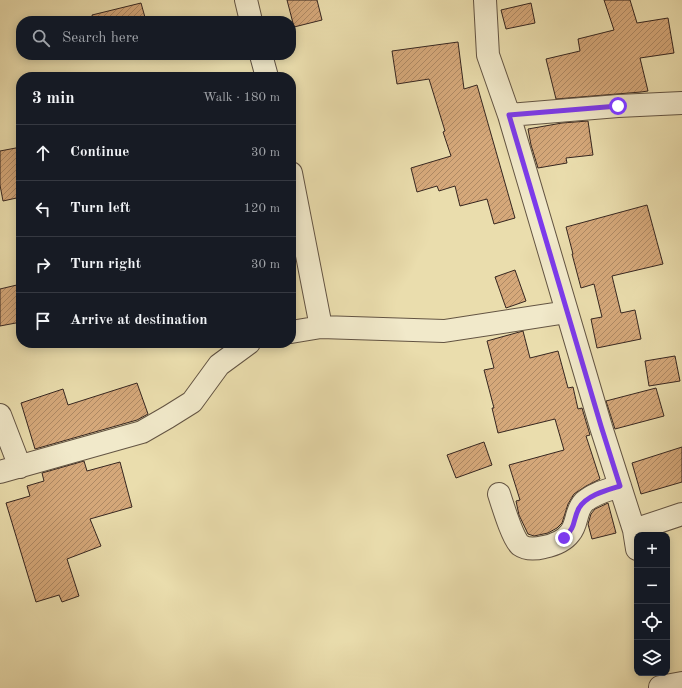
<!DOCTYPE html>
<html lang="en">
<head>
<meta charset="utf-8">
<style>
  body { margin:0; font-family:"Old Standard TT",serif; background:#242831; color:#f1f3f6 }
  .controls { position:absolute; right:12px; bottom:12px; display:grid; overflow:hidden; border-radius:8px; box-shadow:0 2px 10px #0003 }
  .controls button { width:36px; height:36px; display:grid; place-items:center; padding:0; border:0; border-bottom:1px solid #363941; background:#171b24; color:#f1f3f6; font:20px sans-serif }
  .stop { position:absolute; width:12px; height:12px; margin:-9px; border:3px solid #7c3aed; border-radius:50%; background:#fff }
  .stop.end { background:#7c3aed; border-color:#fff; box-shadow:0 1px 4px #0008 }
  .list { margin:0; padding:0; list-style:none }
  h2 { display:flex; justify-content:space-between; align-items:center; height:52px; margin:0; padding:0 16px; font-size:17px }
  h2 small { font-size:13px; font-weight:400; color:#9ea1a6 }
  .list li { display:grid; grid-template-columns:26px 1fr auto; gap:12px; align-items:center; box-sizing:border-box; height:56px; padding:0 16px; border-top:1px solid #363941 }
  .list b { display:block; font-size:15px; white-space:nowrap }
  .list em { font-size:13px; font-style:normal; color:#9ea1a6 }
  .icon { flex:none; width:22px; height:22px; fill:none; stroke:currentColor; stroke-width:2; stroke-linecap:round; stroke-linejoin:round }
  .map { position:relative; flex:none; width:682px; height:688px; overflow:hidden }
  .search { position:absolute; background:#171b24; box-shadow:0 2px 10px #0003; left:16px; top:16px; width:280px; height:44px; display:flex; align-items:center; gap:10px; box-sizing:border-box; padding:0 14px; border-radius:16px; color:#9ea1a6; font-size:15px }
  .panel { position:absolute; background:#171b24; box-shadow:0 2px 10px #0003; left:16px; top:72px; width:280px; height:276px; border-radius:16px }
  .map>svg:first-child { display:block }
  .building { fill:url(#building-hatch); stroke:#362620 }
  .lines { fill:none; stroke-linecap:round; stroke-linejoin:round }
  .minor-casing { stroke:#635443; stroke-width:24 }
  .minor { stroke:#f1e9ca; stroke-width:22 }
  .route { stroke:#7c3aed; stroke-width:5 }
</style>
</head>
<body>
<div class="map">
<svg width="682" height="688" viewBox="0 0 682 688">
  <defs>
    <pattern id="building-hatch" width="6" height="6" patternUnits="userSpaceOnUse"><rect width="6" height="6" fill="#d5a87a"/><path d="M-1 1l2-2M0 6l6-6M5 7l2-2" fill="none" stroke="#ae8964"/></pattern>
  </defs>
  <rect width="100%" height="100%" fill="#eaddad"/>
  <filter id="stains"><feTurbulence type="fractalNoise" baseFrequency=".005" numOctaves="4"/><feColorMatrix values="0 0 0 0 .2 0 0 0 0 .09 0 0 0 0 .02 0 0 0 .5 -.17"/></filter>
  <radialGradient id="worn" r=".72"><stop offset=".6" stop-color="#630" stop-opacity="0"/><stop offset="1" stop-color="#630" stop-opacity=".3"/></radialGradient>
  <path class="building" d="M 287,0 L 317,0 L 322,20 L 294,27 Z
    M 604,0 L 630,0 L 637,23 L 668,18 L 674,53 L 640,58 L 648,91 L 641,92 L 556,99 L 546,59 L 580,51 L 578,39 L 614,30 Z
    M 141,3 L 146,21 L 93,21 L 92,15 Z
    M 531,3 L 535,23 L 506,29 L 501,10 Z
    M 458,42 L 464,89 L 477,85 L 515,218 L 494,224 L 487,199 L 460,206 L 455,186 L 439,191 L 437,186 L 417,192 L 411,168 L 451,156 L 443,132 L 445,131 L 429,79 L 397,84 L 392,51 Z
    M 588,121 L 593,155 L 566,158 L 567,163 L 538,168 L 531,145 L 528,129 L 562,123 Z
    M 21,147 L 21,197 L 3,201 L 0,185 L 0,151 Z
    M 647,205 L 663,264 L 612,276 L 621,313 L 635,310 L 641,339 L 597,348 L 591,319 L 602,317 L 594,284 L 581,288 L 572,254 L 573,254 L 566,227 Z
    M 515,270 L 526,301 L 506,308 L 495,277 Z
    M 21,284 L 21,322 L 0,326 L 0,289 Z
    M 523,331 L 530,358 L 558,351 L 568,388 L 573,387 L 578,409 L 582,408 L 590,435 L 586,436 L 600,479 L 586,486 L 574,494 L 568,504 L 562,523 L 557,528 L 548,533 L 534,536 L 528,534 L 519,515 L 516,501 L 520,500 L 509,465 L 564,450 L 555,419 L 498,433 L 492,408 L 494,408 L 484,370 L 494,368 L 487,341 Z
    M 675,356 L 680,381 L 649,386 L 645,361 Z
    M 137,383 L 148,414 L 137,420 L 35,449 L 21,403 L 63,389 L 68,405 Z
    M 656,388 L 664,416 L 615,429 L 606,401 Z
    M 484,442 L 492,465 L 456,478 L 447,455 Z
    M 682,447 L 682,482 L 641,494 L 632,463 Z
    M 84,461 L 87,471 L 120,462 L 132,507 L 90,519 L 101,546 L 67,559 L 79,596 L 62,602 L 59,595 L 36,602 L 6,503 L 30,496 L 27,486 L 44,481 L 42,473 Z
    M 608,503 L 616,533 L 592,539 L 588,524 L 591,514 L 595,509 Z"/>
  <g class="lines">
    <g class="minor-casing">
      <path id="minor" d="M 246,0 L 251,21
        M 485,0 L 488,55 L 509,115 L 601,427 L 634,530 L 637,549
        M 261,55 L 267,77
        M 509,115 L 618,106 L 682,103
        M 291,173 L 321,327
        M 291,332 L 321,327 L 444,331 L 567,312
        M 0,415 L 20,467
        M 0,472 L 142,432 L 168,417 L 192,402 L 219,365 L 249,343
        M 499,494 C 503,506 512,537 520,545 C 527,550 536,549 544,547 C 554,545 564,541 570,533 C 578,524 575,511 584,502 C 594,493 608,490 620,486
        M 634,530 L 682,514
        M 660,687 L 682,683"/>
    </g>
    <use href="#minor" class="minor"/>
  </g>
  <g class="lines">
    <path class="route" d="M 564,538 C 577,526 572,521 579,508 C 587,495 607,490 620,486 L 601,426 L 509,115 L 618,106"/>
  </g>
  <rect width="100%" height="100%" filter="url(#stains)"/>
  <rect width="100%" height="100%" fill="url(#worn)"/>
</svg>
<div class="controls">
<button>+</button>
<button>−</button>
<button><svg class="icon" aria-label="locate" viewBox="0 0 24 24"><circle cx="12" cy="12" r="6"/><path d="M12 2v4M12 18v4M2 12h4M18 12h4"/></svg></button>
<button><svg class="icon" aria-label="layers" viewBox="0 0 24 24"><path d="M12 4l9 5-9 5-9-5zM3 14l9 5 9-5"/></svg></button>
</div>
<div class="stop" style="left:618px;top:106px"></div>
<div class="stop end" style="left:564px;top:538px"></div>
<div class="search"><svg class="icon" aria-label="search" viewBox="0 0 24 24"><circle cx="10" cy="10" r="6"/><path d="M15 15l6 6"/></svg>Search here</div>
<section class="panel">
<h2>3 min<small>Walk · 180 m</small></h2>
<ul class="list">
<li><svg class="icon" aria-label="ahead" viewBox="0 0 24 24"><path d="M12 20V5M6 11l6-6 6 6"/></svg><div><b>Continue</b></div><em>30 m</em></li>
<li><svg class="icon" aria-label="left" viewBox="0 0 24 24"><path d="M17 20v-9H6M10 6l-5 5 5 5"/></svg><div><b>Turn left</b></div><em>120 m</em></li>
<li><svg class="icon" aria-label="right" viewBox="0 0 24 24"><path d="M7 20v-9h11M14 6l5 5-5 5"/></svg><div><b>Turn right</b></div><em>30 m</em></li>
<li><svg class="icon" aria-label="arrive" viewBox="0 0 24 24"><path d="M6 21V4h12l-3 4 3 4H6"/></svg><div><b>Arrive at destination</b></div></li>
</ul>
</section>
</div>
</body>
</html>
